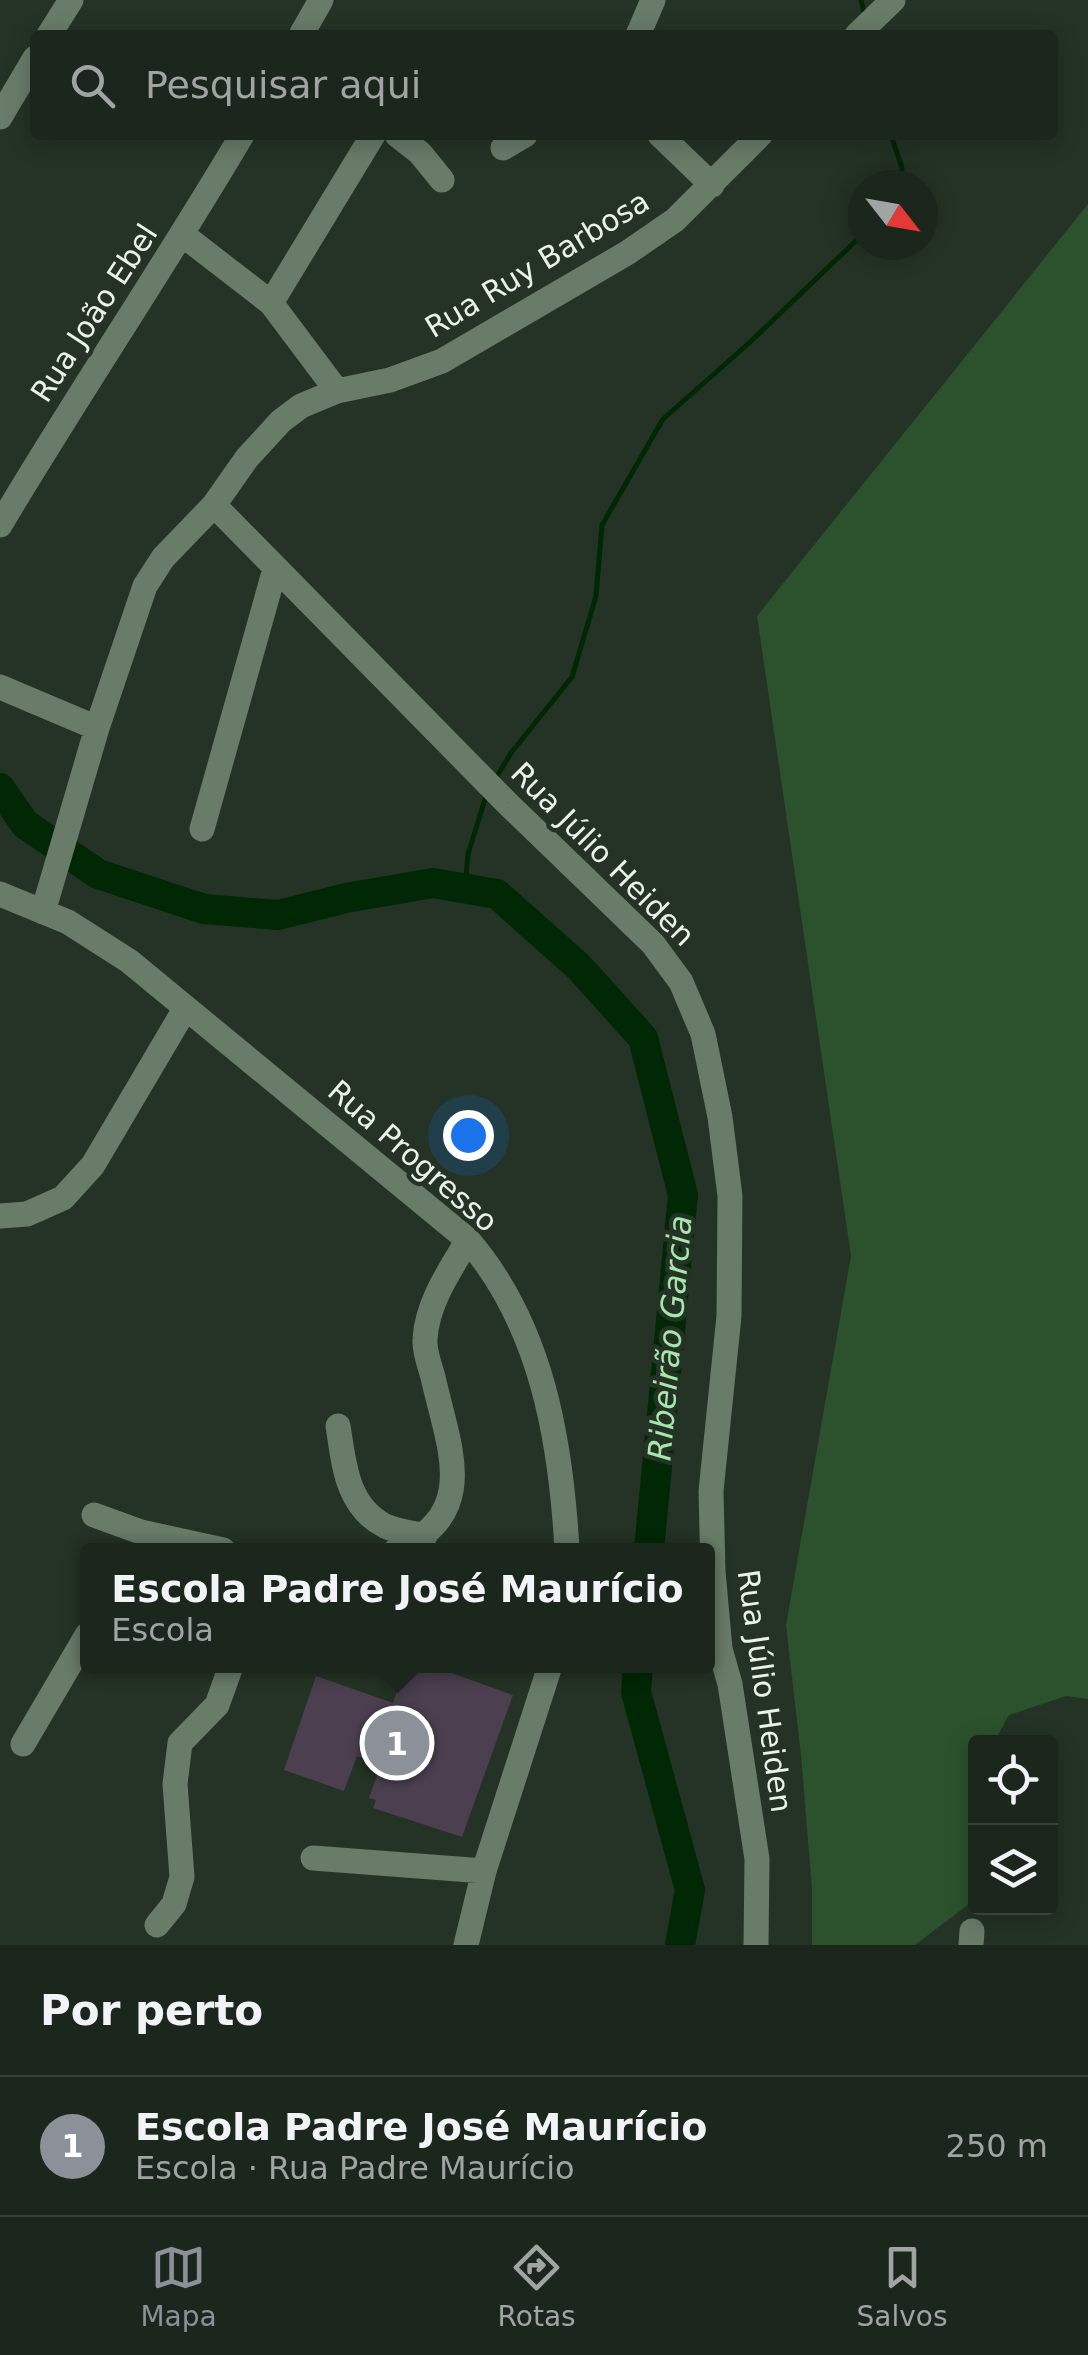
<!DOCTYPE html>
<html lang="pt">
<head>
<meta charset="utf-8">
<style>
  body { margin:0; font-family:"DejaVu Sans",sans-serif; background:#242e25; color:#f1f3f6 }
  .controls { position:absolute; right:30px; bottom:30px; display:grid; overflow:hidden; border-radius:10px; box-shadow:0 5px 25px #0003 }
  .controls button { width:90px; height:90px; display:grid; place-items:center; padding:0; border:0; border-bottom:2px solid #39433b; background:#1b261c; color:#f1f3f6; font:50px sans-serif }
  .compass { position:absolute; left:848px; top:170px; width:90px; height:90px; border-radius:50%; background:#1b261c; box-shadow:0 5px 25px #0003; rotate:121deg }
  .you { position:absolute; left:468px; top:1135px; width:35px; height:35px; margin:-25px; border:8px solid #fff; border-radius:50%; background:#1a73e8; box-shadow:0 0 0 15px #1a73e833 }
  .badge { display:grid; place-items:center; width:65px; height:65px; border-radius:50%; background:#8c9099; color:#fff; font-size:32px; font-weight:700 }
  .pin { position:absolute; translate:-50% -50%; border:5px solid #fff; box-shadow:0 2px 10px #0006 }
  .popup { position:absolute; left:80px; top:1543px; width:635px; height:130px; box-sizing:border-box; display:grid; place-content:center; border-radius:10px; background:#1b261c; filter:drop-shadow(0 2px 8px #0005); font-size:32px; white-space:nowrap; color:#a0a5a3 }
  .popup b { font-size:38px; color:#f1f3f6 }
  .popup::after { content:''; position:absolute; left:50%; top:100%; margin-left:-20px; border:20px solid transparent; border-top-color:#1b261c }
  .list { margin:0; padding:0; list-style:none }
  h2 { display:flex; justify-content:space-between; align-items:center; height:130px; margin:0; padding:0 40px; font-size:42px }
  h2 small { font-size:32px; font-weight:400; color:#a0a5a3 }
  .list li { display:grid; grid-template-columns:65px 1fr auto; gap:30px; align-items:center; box-sizing:border-box; height:140px; padding:0 40px; border-top:2px solid #39433b }
  .list b { display:block; font-size:38px; white-space:nowrap }
  .list p { margin:0; font-size:32px; white-space:nowrap; color:#a0a5a3 }
  .list em { font-size:32px; font-style:normal; color:#a0a5a3 }
  .icon { flex:none; width:55px; height:55px; fill:none; stroke:currentColor; stroke-width:2; stroke-linecap:round; stroke-linejoin:round }
  .map { position:relative; flex:none; width:1088px; height:1945px; overflow:hidden }
  .search { position:absolute; background:#1b261c; box-shadow:0 5px 25px #0003; left:30px; right:30px; top:30px; height:110px; display:flex; align-items:center; gap:25px; box-sizing:border-box; padding:0 35px; border-radius:10px; color:#a0a5a3; font-size:38px }
  .sheet { height:270px; background:#1b261c }
  nav { display:flex; justify-content:space-around; align-items:center; box-sizing:border-box; height:140px; border-top:2px solid #39433b; background:#1b261c; font-size:28px; color:#a0a5a3 }
  nav a { display:grid; justify-items:center; gap:5px }
  nav .on { color:#8c9099 }
  .map>svg:first-child { display:block }
  .green { fill:#2b522d }
  .lines { fill:none; stroke-linecap:round; stroke-linejoin:round }
  .stream { stroke:#002805; stroke-width:5 }
  .river { stroke:#002805; stroke-width:30 }
  .building { fill:#4b3f50 }
  .minor { stroke:#697b69; stroke-width:25 }
  .labels { text-anchor:middle; dominant-baseline:central; stroke-width:9; stroke-linejoin:round; paint-order:stroke }
  .street-label { font-size:30px; fill:#e9f3e9; stroke:#243325 }
  .water-label { font-size:32px; font-style:italic; fill:#a7e7aa; stroke:#243325 }
</style>
</head>
<body>
<div class="map">
<svg width="1088" height="1945" viewBox="0 0 1088 1945">
  <rect width="100%" height="100%" fill="#243325"/>
  <path class="green" d="M 1088,204 L 1088,1699 L 1066,1696 L 1009,1715 L 994,1742 L 976,1742 L 973,1901 L 915,1945 L 812,1945 L 812,1889 L 801,1755 L 786,1625 L 851,1256 L 757,616 Z"/>
  <g class="lines">
    <path class="stream" d="M 861,0 L 865,17
      M 891,135 L 902,168 L 901,185
      M 496,778 L 511,753 L 572,677 L 596,596 L 602,525 L 663,419 L 748,344 L 863,234
      M 465,888 L 468,854 L 486,796"/>
    <path class="river" d="M 0,788 L 25,824 L 98,874 L 204,909 L 278,915 L 346,898 L 433,883 L 497,894 L 579,967 L 643,1038 L 683,1195 L 649,1550
      M 638,1666 L 636,1692 L 690,1890 L 680,1945"/>
  </g>
  <path class="building" d="M 406,1666 L 432,1666 L 513,1695 L 462,1837 L 373,1808 L 376,1800 L 369,1798 L 381,1764 L 357,1756 L 344,1791 L 284,1770 L 316,1676 L 393,1703 Z"/>
  <g class="lines">
    <path class="minor" d="M 49,35 L 71,0
      M 301,35 L 321,0
      M 638,35 L 653,0
      M 857,35 L 893,0
      M 0,117 L 35,58
      M 397,135 L 420,153 L 442,180
      M 660,135 L 712,185
      M 503,148 L 525,135
      M 183,235 L 271,303
      M 337,391 L 271,303 L 373,135
      M 214,505 L 507,803 L 653,944 L 681,982 L 703,1034 L 720,1117 L 730,1196 L 729,1316 L 711,1491 L 713,1572 L 720,1649 L 730,1684 L 757,1859 L 756,1945
      M 0,525 C 78,394 164,267 242,135
      M 0,687 L 97,728
      M 202,829 L 275,569
      M 0,894 L 68,922 L 129,961 L 468,1240 C 542,1326 561,1441 567,1550
      M 43,912 L 97,728 L 145,586 L 163,558 L 214,505 L 247,458 L 281,421 L 301,406 L 337,391 L 390,380 L 442,361 L 627,253 L 675,220 L 760,135
      M 0,1216 L 27,1214 L 63,1198 L 93,1165 L 185,1009
      M 338,1426 C 344,1463 346,1506 385,1526 C 396,1531 412,1533 425,1536
      M 94,1515 L 141,1532 L 223,1550
      M 396,1550 C 482,1514 448,1446 433,1377 C 430,1366 424,1351 425,1339 C 427,1303 450,1270 468,1240
      M 23,1744 L 87,1635
      M 313,1858 L 484,1871
      M 157,1925 L 174,1904 L 182,1877 L 175,1784 L 180,1743 L 217,1705 L 231,1666
      M 466,1945 L 484,1871 L 550,1666
      M 971,1945 L 972,1931"/>
  </g>
  <g class="labels">
    <g class="street-label">
      <text transform="translate(537 264) rotate(-31)">Rua Ruy Barbosa</text>
      <text transform="translate(94 313) rotate(-57)">Rua João Ebel</text>
      <text transform="translate(603 854) rotate(45)">Rua Júlio Heiden</text>
      <text transform="translate(413 1156) rotate(41)">Rua Progresso</text>
      <text transform="translate(765 1691) rotate(82)">Rua Júlio Heiden</text>
    </g>
    <g class="water-label">
      <text transform="translate(670 1338) rotate(-85)">Ribeirão Garcia</text>
    </g>
  </g>
</svg>
<div class="controls">
<button><svg class="icon" aria-label="locate" viewBox="0 0 24 24"><circle cx="12" cy="12" r="6"/><path d="M12 2v4M12 18v4M2 12h4M18 12h4"/></svg></button>
<button><svg class="icon" aria-label="layers" viewBox="0 0 24 24"><path d="M12 4l9 5-9 5-9-5zM3 14l9 5 9-5"/></svg></button>
</div>
<svg class="compass" viewBox="-18 -18 36 36"><path d="M0-13l5 13h-10z" fill="#e53935"/><path d="M0 13l5-13h-10z" fill="#a0a5a3"/></svg>
<div class="you"></div>
<div class="pin badge" style="left:397px;top:1743px">1</div>
<div class="popup"><b>Escola Padre José Maurício</b>Escola</div>
<div class="search"><svg class="icon" aria-label="search" viewBox="0 0 24 24"><circle cx="10" cy="10" r="6"/><path d="M15 15l6 6"/></svg>Pesquisar aqui</div>
</div>
<section class="sheet">
<h2>Por perto<small></small></h2>
<ul class="list">
<li><span class="badge">1</span><div><b>Escola Padre José Maurício</b><p>Escola · Rua Padre Maurício</p></div><em>250 m</em></li>
</ul>
</section>
<nav>
<a class="on"><svg class="icon" aria-label="map" viewBox="0 0 24 24"><path d="M3 6l6-2 6 2 6-2v14l-6 2-6-2-6 2zM9 4v14M15 6v14"/></svg>Mapa</a>
<a><svg class="icon" aria-label="directions" viewBox="0 0 24 24"><path d="M12 3l9 9-9 9-9-9zM9 14v-3h6M13 9l2 2-2 2"/></svg>Rotas</a>
<a><svg class="icon" aria-label="saved" viewBox="0 0 24 24"><path d="M7 4h10v16l-5-4-5 4z"/></svg>Salvos</a>
</nav>
</body>
</html>
